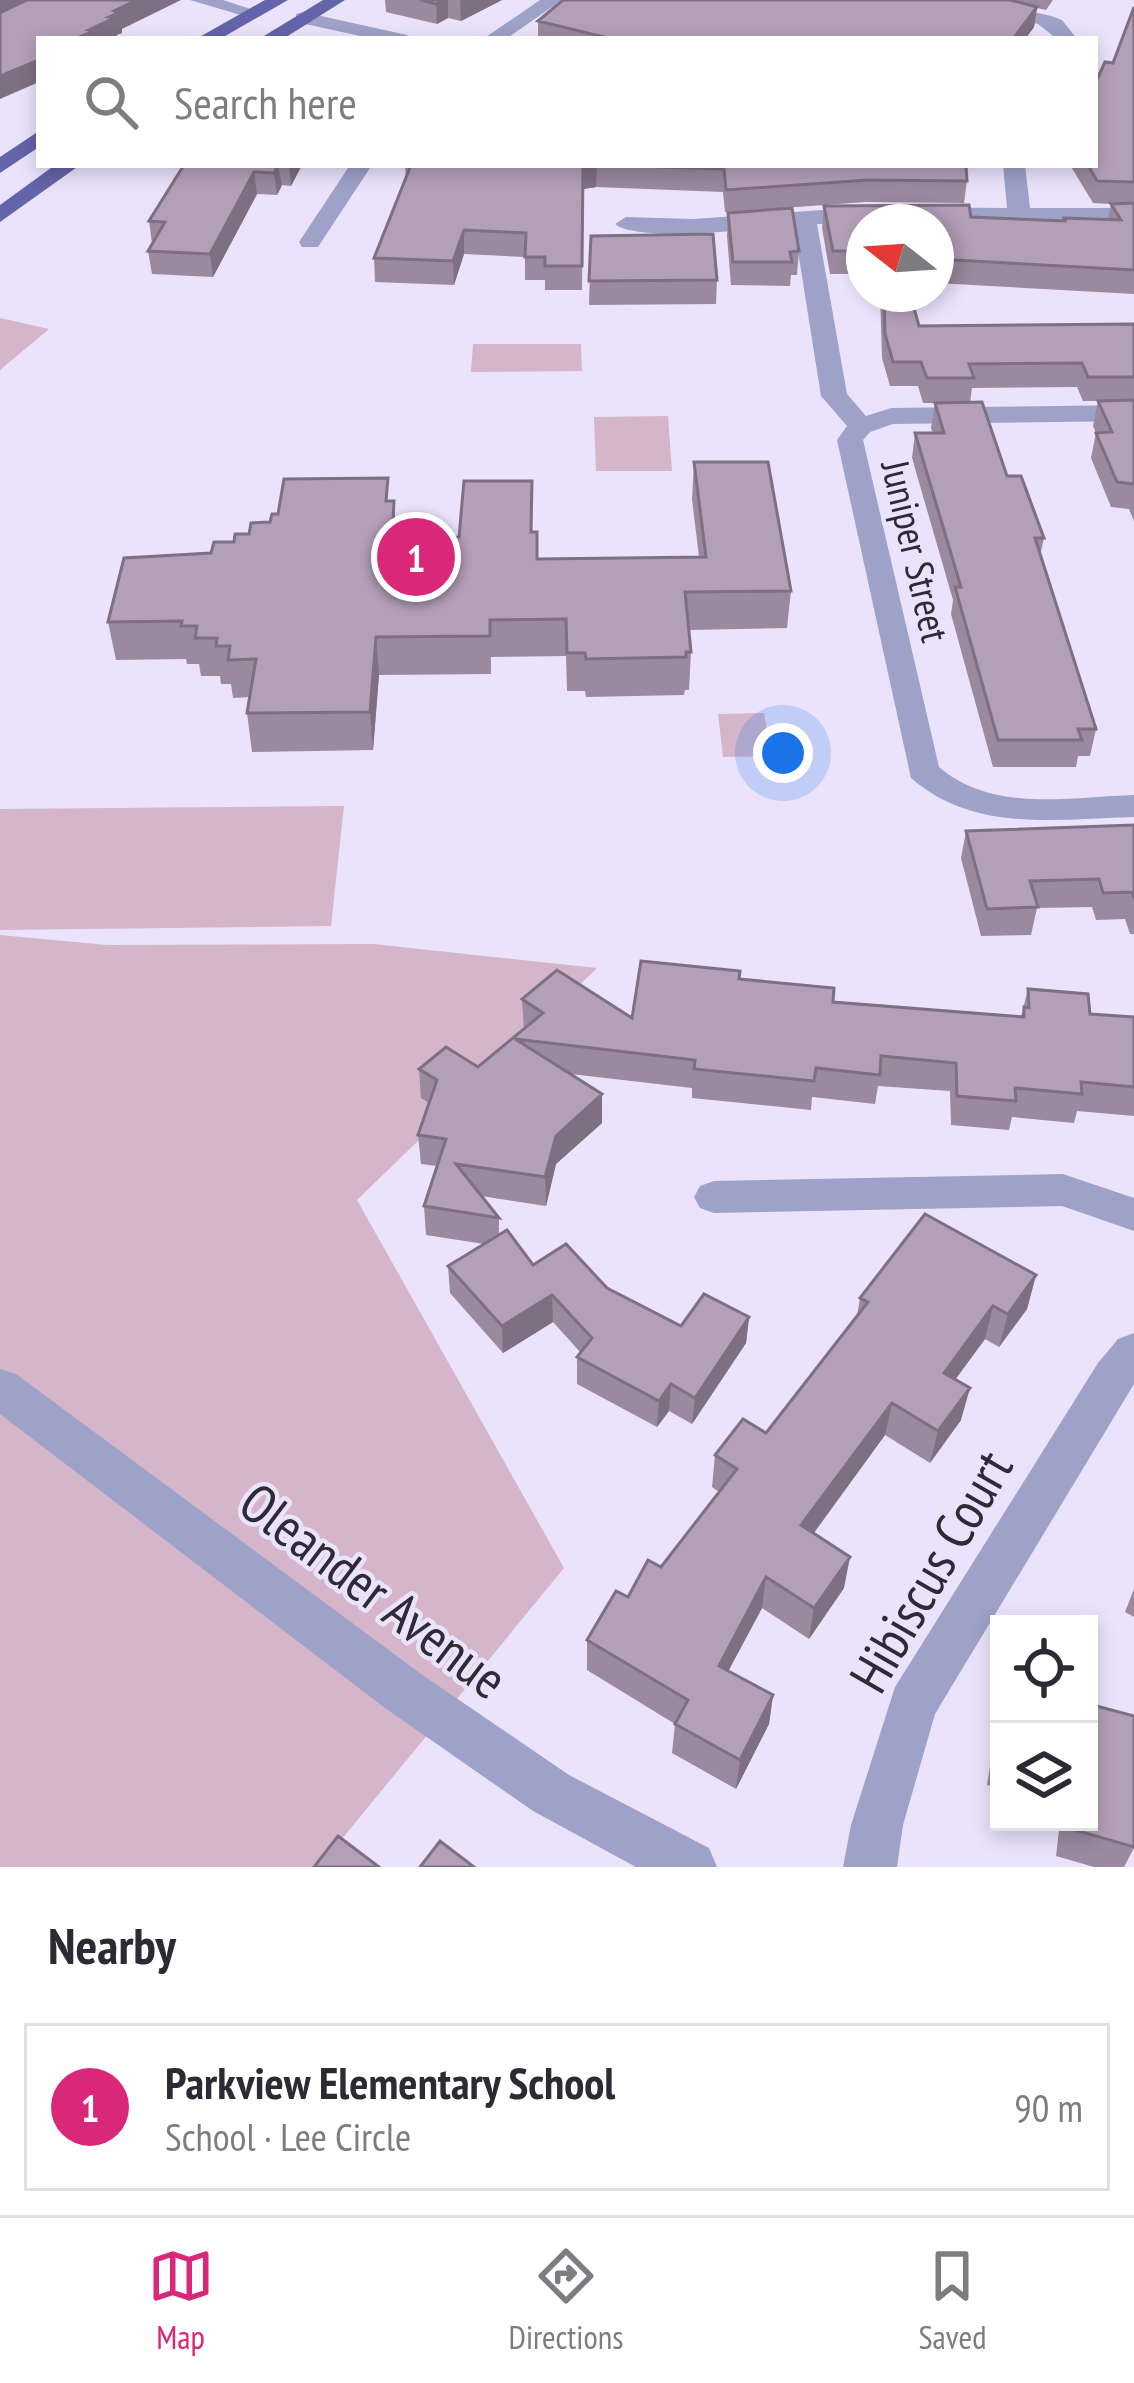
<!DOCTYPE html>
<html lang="en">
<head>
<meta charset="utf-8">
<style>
  body { margin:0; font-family:"PT Sans Narrow",sans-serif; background:#f2f2f3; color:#2b2b33 }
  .controls { position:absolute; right:36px; bottom:36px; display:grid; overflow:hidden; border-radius:0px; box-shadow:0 6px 18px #0003 }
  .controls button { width:108px; height:108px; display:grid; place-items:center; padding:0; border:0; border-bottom:3px solid #e1e1e2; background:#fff; color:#2b2b33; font:60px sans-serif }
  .compass { position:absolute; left:846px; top:204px; width:108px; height:108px; border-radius:50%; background:#fff; box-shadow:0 6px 18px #0003; rotate:287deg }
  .you { position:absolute; left:783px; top:753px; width:42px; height:42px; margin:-30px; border:9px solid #fff; border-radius:50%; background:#1a73e8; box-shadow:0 0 0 18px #1a73e833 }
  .badge { display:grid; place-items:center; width:78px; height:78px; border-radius:50%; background:#db2777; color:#fff; font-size:39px; font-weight:700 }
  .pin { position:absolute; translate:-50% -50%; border:6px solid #fff; box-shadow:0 3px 12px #0006 }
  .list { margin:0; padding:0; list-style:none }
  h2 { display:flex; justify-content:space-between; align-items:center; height:156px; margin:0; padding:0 48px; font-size:51px }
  h2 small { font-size:39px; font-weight:400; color:#7c7c81 }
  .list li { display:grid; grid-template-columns:78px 1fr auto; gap:36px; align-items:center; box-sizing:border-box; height:168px; margin:0 24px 24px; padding:0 24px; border:3px solid #e1e1e2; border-radius:0px }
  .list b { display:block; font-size:45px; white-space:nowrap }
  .list p { margin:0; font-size:39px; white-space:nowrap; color:#7c7c81 }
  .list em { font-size:39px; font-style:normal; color:#7c7c81 }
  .icon { flex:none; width:66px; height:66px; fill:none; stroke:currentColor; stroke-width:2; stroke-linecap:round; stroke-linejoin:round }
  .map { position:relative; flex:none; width:1134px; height:1867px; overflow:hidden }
  .search { position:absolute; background:#fff; box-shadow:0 6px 18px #0003; left:36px; right:36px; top:36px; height:132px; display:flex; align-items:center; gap:30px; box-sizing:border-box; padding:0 42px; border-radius:0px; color:#7c7c81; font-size:45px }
  .sheet { height:348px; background:#fff }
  nav { display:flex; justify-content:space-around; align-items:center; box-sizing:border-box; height:168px; border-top:3px solid #e1e1e2; background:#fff; font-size:33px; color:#7c7c81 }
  nav a { display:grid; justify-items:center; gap:6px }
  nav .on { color:#db2777 }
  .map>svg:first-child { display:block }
  .green { fill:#d4b5c9 }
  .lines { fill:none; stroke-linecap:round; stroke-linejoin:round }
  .minor { fill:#9ea1c8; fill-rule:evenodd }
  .major { fill:#6364a9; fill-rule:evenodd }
  .wall { fill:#9b899f }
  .shaded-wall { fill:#7e6f82 }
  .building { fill:#b49fb9; stroke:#7e6f82; stroke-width:3 }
  .labels { text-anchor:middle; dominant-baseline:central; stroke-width:9; stroke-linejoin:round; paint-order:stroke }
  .far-street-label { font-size:39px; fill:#2e2a36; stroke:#ebe3fc }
  .near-street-label { font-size:54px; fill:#2e2a36; stroke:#ebe3fc }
</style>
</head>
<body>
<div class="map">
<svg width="1134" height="1867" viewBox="0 0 1134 1867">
  <rect width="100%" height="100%" fill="#ebe3fc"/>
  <path class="green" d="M 0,318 L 49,329 L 0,370 Z
    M 473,344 L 581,344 L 582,371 L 471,372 Z
    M 668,416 L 672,471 L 596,471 L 594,417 Z
    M 764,713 L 771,756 L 723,757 L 718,714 Z
    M 344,806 L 331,926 L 0,930 L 0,809 Z
    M 0,935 L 107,945 L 373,944 L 597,968 L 357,1200 L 564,1568 L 319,1867 L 0,1867 Z"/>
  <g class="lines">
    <path class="minor" d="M 190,0 L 223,0 L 263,13 L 254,19 Z
      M 540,0 L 562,0 L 506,39 L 483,39 Z
      M 947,0 L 980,0 L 1051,16 L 1062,20 L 1077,39 L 1057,39 L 1038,24 Z
      M 303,12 L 407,35 L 410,39 L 374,39 L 296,22 L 296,14 Z
      M 350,165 L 372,165 L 318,247 L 302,247 L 299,242 Z
      M 1003,165 L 1025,165 L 1030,208 L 1134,208 L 1134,222 L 817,224 L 847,394 L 866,416 L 891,408 L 1134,405 L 1134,421 L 893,424 L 870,432 L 863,440 L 939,767 C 993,813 1068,797 1134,795 L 1134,817 C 1057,819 974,833 911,778 L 837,440 L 847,426 L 821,396 L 794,226 C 760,228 637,243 615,224 L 626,217 L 693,219 L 866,207 L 1007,208 Z
      M 1063,1174 L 1134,1198 L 1134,1231 L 1062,1206 L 714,1213 L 700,1208 L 694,1197 L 700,1186 L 714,1181 Z
      M 1134,1333 L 1134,1384 L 935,1714 L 903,1825 L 897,1867 L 843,1867 L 851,1825 L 895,1687 L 1098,1363 L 1118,1339 Z
      M 0,1369 L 16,1374 L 421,1674 L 569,1775 L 709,1848 L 717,1867 L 636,1867 L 533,1811 L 385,1708 L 0,1414 Z"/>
    <path class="major" d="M 265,0 L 288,0 L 220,39 L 196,39 Z
      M 323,0 L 345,0 L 283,39 L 259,39 Z
      M 39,131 L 39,147 L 0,173 L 0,157 Z
      M 55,165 L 80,165 L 0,222 L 0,205 Z"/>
  </g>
  <path class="wall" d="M 385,0 L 502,0 L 461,21 L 448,18 L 437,24 L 386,12 Z
    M 563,0 L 1053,0 L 1046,10 L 1037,8 L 1034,27 L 1025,39 L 538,39 L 538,21 Z
    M 1134,7 L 1134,294 L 936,283 L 936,222 L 864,222 L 864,274 L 830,274 L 822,228 L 824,206 L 971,217 L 1064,221 L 1064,218 L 1108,220 L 1111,204 L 1093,203 L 1070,165 L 1095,165 L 1113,63 Z
    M 184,165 L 302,165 L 291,186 L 282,185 L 277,195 L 257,194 L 213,277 L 152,274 L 148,251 L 152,244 L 149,221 Z
    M 405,165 L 966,165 L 967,181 L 964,203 L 866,202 L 725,212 L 723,192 L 596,187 L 583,189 L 582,290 L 545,290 L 545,280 L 525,280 L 525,257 L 464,254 L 454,285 L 375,282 L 374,258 L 406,179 Z
    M 728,213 L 799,251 L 797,275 L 791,275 L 790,286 L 731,285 L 727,236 Z
    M 591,236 L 717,280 L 716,304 L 589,305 Z
    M 880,294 L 910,294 L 919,326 L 1134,324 L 1134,521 L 1129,509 L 1111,507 L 1091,458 L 1096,433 L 1093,426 L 1098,401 L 1083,401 L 1077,387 L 972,388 L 970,403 L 923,403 L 918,386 L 890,386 L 882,358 Z
    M 935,403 L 1007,476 L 1044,538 L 1040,556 L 1096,729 L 1090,756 L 1078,756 L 1076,767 L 993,767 L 951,614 L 953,600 L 912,458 L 915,433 L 933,433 L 931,428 Z
    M 694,462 L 791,591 L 787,628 L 689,630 L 691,652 L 689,690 L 685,690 L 684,695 L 586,697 L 585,691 L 567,691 L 566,656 L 491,657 L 491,674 L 379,675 L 373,750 L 252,752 L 247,713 L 250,697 L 233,698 L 231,684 L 221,684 L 220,676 L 201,676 L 199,664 L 187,664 L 186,659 L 116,660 L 108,622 L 211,553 L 270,522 L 278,514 L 390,501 L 396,538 L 459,537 L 532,532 L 537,559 L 699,557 L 692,499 Z
    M 1134,825 L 1134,934 L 1130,934 L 1125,919 L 1096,920 L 1092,907 L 1037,908 L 1031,935 L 981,936 L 961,858 L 966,831 Z
    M 739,979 L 833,1002 L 1021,1017 L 1028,989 L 1090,1014 L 1134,1017 L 1134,1116 L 1077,1111 L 1074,1123 L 1012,1117 L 1009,1130 L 951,1125 L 950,1091 L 878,1086 L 875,1104 L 812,1097 L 811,1110 L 692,1098 L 692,1088 L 571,1074 L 602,1123 L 556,1164 L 546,1206 L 481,1196 L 499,1218 L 499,1235 L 533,1265 L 607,1288 L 681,1326 L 749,1317 L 746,1343 L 692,1424 L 669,1411 L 657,1427 L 577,1384 L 577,1357 L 581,1353 L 553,1322 L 503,1353 L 450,1293 L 448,1266 L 484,1244 L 426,1235 L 424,1206 L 437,1166 L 421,1164 L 418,1135 L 429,1103 L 421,1098 L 419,1069 L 478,1067 L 524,1029 L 522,999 L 632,1018 Z
    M 1036,1275 L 1027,1309 L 999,1347 L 985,1339 L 955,1379 L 961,1420 L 930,1463 L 885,1435 L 814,1533 L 844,1588 L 809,1639 L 762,1608 L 728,1671 L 773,1695 L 769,1724 L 736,1789 L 672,1753 L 675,1724 L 587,1670 L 587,1640 L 628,1597 L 661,1567 L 719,1492 L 712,1487 L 715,1455 L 766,1433 L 857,1316 L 860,1298 Z
    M 1134,1589 L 1134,1617 L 1125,1612 Z
    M 999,1711 L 999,1788 L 987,1785 Z
    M 1134,1716 L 1134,1848 L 1124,1867 L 1094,1867 L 1056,1856 L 1060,1822 L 1089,1822 Z"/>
  <path class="shaded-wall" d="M 0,0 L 27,0 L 0,13 Z
    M 137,0 L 181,0 L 122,29 L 122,33 L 117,35 L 116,39 L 75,39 L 114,11 Z
    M 444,0 L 448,0 L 448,18 L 437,24 L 436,4 Z
    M 462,0 L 502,0 L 461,21 L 460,1 Z
    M 1037,7 L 1034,27 L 1025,39 L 1013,39 Z
    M 39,60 L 39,82 L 0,99 L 0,76 Z
    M 278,165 L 282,185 L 277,195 L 274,173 Z
    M 289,165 L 302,165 L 291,186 Z
    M 597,165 L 596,187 L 583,189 L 583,167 Z
    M 254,172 L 257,194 L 213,277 L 210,254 Z
    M 464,230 L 464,254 L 454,285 L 453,261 Z
    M 394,501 L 396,537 L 392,538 Z
    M 376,637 L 379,675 L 373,750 L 370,712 Z
    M 602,1094 L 602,1123 L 556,1164 L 546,1206 L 545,1177 L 556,1136 Z
    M 1036,1275 L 1027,1309 L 999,1347 L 1008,1314 Z
    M 552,1295 L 553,1322 L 503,1353 L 502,1326 Z
    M 993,1306 L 985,1339 L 936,1406 L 944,1373 Z
    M 749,1317 L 746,1343 L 692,1424 L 695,1398 Z
    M 671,1384 L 669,1411 L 657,1427 L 659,1401 Z
    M 970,1388 L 961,1420 L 930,1463 L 938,1431 Z
    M 892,1403 L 885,1435 L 796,1557 L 801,1525 Z
    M 850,1557 L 844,1588 L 809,1639 L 814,1608 Z
    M 766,1577 L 762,1608 L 715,1696 L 719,1666 Z
    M 773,1695 L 769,1724 L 736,1789 L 740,1760 Z"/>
  <path class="building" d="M 27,0 L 137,0 L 114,11 L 119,13 L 109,17 L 114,18 L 89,30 L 94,31 L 75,39 L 39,39 L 39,60 L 0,76 L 0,13 Z
    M 420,0 L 444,0 L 436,4 Z
    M 563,0 L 1010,0 L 1037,7 L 1013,39 L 612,39 L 538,21 Z
    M 1134,7 L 1134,182 L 1097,181 L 1088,165 L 1095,165 L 1095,84 L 1105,62 L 1113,63 Z
    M 184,165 L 278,165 L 274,173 L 254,172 L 210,254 L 148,251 L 165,222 L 149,221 Z
    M 411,165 L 595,165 L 583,167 L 582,266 L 545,266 L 545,257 L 525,257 L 526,233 L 464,230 L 453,261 L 374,258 Z
    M 602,165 L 966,165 L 967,181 L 868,180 L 726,190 L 724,169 Z
    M 1134,203 L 1134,270 L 936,259 L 936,222 L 864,222 L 864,251 L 833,251 L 824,206 L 969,205 L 971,217 L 1065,221 L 1064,218 L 1121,220 L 1111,204 Z
    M 792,208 L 799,251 L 790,252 L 792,262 L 733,262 L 728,213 Z
    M 713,234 L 717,280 L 589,281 L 591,236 Z
    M 884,294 L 910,294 L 919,326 L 1134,324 L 1134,377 L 1088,377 L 1082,363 L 969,364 L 974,378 L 927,378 L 921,362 L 893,362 L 885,334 Z
    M 1134,400 L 1134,484 L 1117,482 L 1096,433 L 1112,432 L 1098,401 Z
    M 982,402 L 1007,476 L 1021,476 L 1044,538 L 1035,538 L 1096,729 L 1078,729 L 1082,740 L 998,740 L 955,587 L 961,587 L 915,433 L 944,433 L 935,403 Z
    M 694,462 L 768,462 L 791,591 L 685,592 L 691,652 L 686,652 L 686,657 L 586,659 L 585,653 L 567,653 L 566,619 L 490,620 L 490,636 L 376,637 L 370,712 L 247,713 L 256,659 L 228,660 L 230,646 L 216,646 L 217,638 L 195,638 L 197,626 L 181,626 L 182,621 L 108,622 L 124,558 L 211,553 L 214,542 L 234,542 L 235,534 L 249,534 L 251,523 L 270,522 L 272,514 L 278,514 L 284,479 L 388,478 L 386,501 L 394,501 L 392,538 L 459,537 L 464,481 L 532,481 L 531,532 L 537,532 L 537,559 L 706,557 Z
    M 1134,825 L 1134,898 L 1132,892 L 1103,893 L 1099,879 L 1030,881 L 1038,907 L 987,909 L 966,831 Z
    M 641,961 L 740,971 L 739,979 L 834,988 L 833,1002 L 1024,1017 L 1024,1007 L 1029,1008 L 1028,989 L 1088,994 L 1090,1014 L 1134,1017 L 1134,1087 L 1081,1082 L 1082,1094 L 1015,1088 L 1016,1101 L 957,1096 L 956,1063 L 881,1056 L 880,1075 L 816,1068 L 814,1081 L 694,1069 L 695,1060 L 515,1039 L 602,1094 L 556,1136 L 545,1177 L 456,1164 L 499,1218 L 424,1206 L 446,1139 L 418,1135 L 437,1080 L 419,1069 L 446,1047 L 478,1067 L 543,1013 L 522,999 L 557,970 L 632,1018 Z
    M 925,1214 L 1036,1275 L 1008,1314 L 993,1306 L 944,1373 L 970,1388 L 938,1431 L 892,1403 L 801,1525 L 850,1557 L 814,1608 L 766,1577 L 719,1666 L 773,1695 L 740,1760 L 675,1724 L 688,1700 L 587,1640 L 616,1591 L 628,1597 L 648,1560 L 661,1567 L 737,1469 L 715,1455 L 743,1419 L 766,1433 L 868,1302 L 860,1298 Z
    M 507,1230 L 533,1265 L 566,1244 L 607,1288 L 681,1326 L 704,1294 L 749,1317 L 695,1398 L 671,1384 L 659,1401 L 577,1357 L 592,1338 L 552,1295 L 502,1326 L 448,1266 Z
    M 1089,1704 L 1134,1716 L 1134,1847 L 1068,1828 L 1069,1822 L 1089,1822 Z
    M 338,1836 L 379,1867 L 314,1867 Z
    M 440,1841 L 474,1867 L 420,1867 Z"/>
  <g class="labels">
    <g class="far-street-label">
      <text transform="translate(916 551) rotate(77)">Juniper Street</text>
    </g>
    <g class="near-street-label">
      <text transform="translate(930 1571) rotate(-60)">Hibiscus Court</text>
      <text transform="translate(374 1590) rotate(37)">Oleander Avenue</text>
    </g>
  </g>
</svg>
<div class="controls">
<button><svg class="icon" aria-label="locate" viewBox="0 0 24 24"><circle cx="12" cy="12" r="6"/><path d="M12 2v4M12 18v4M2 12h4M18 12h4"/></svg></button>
<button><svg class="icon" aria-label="layers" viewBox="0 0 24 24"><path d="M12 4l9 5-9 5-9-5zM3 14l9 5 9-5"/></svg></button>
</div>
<svg class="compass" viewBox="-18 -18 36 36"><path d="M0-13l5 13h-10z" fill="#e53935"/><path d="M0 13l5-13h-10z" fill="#7c7c81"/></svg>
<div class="you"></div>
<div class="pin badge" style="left:416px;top:557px">1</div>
<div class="search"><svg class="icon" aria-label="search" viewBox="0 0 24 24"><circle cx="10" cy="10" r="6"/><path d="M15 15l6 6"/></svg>Search here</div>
</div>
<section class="sheet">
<h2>Nearby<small></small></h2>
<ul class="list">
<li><span class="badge">1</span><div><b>Parkview Elementary School</b><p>School · Lee Circle</p></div><em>90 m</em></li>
</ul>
</section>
<nav>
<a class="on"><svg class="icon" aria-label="map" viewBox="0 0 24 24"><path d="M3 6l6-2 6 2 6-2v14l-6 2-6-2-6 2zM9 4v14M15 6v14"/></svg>Map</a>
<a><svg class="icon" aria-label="directions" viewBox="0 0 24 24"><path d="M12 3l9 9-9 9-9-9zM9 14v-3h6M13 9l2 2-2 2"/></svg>Directions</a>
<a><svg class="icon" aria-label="saved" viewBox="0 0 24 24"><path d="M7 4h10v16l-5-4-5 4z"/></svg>Saved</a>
</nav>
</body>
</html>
